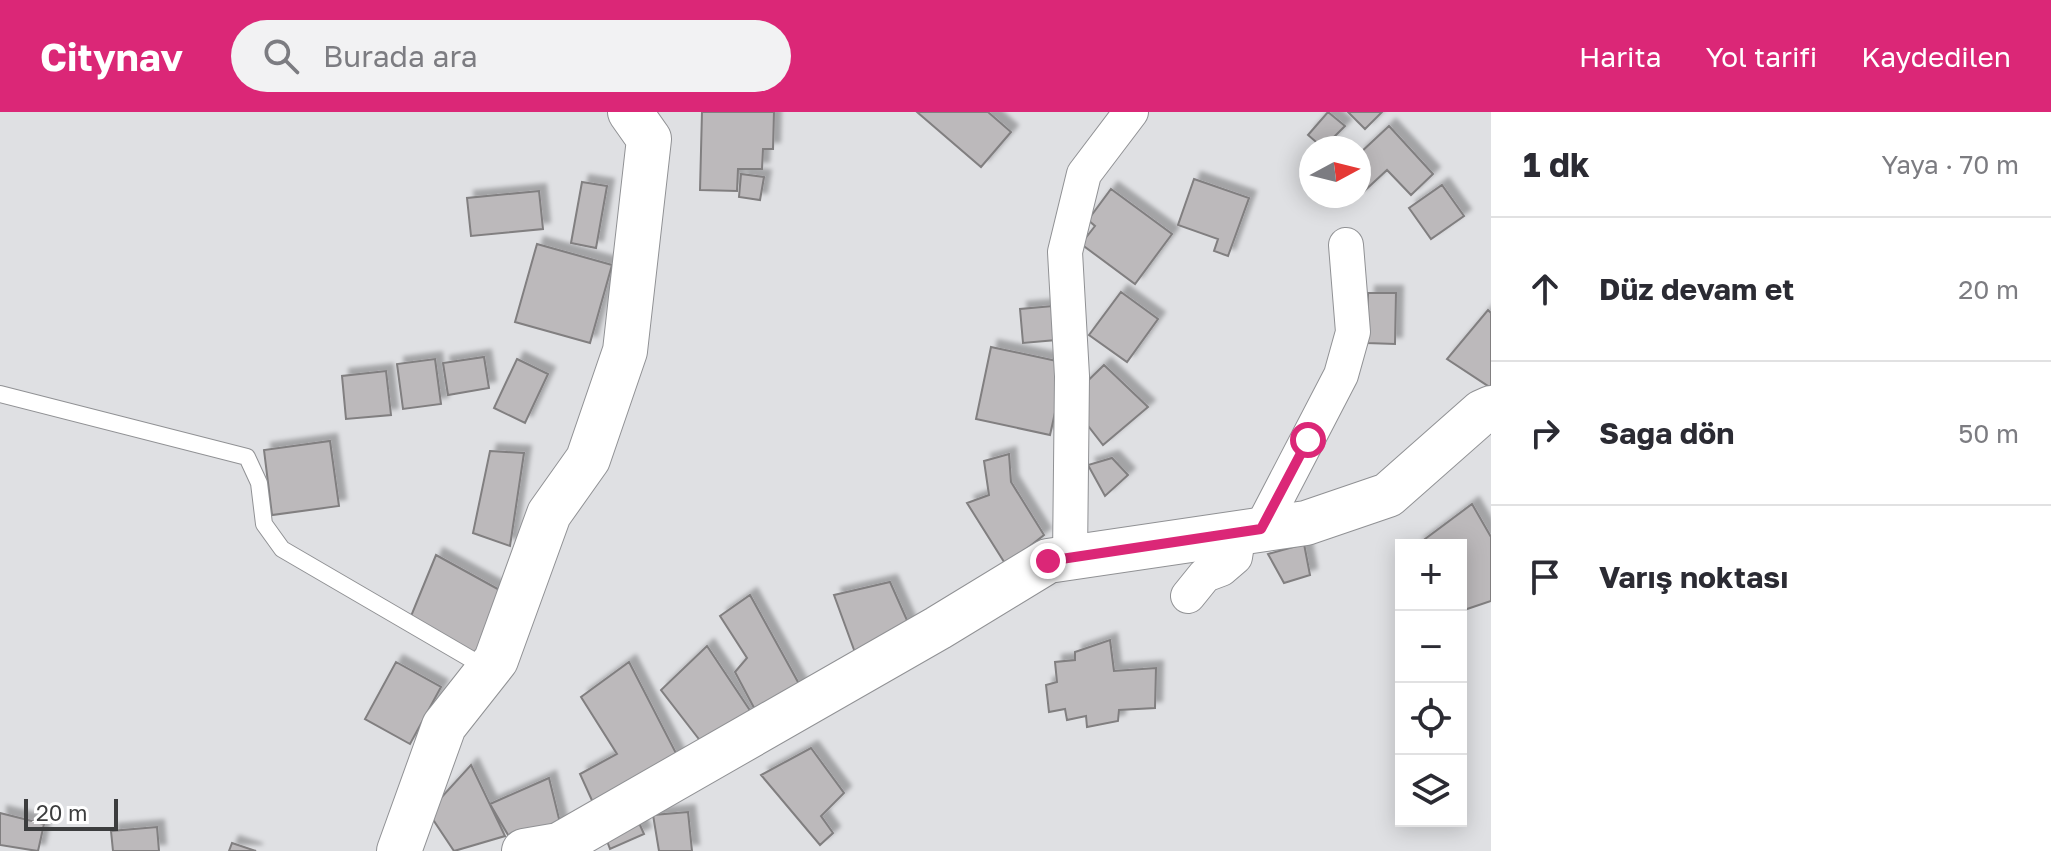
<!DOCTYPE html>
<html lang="tr">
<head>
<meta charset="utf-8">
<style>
  body { margin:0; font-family:"Golos Text",sans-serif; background:#f2f2f3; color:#2b2b33 }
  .controls { position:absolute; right:24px; bottom:24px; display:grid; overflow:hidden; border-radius:0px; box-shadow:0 4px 20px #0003 }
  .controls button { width:72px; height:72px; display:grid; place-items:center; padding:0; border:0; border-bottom:2px solid #e1e1e2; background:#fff; color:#2b2b33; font:40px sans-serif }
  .compass { position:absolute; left:1299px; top:24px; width:72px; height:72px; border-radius:50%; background:#fff; box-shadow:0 4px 20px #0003; rotate:83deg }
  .scale { position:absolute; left:24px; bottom:20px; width:94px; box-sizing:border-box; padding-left:8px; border:4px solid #3c3d3e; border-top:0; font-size:22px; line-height:28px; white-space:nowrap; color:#3c3d3e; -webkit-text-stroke:6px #fff; paint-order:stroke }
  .stop { position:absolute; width:24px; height:24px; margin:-18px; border:6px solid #db2777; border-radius:50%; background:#fff }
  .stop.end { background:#db2777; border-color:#fff; box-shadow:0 2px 8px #0008 }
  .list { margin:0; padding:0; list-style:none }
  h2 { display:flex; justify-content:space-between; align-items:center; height:104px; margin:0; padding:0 32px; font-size:34px }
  h2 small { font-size:26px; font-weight:400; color:#7c7c81 }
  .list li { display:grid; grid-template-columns:52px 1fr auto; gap:24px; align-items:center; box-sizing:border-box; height:144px; padding:0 32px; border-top:2px solid #e1e1e2 }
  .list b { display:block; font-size:30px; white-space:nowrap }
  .list em { font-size:26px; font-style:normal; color:#7c7c81 }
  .icon { flex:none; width:44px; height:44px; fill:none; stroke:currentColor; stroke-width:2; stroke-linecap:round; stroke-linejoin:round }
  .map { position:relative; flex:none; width:1491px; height:739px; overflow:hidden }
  header { display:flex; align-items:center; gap:48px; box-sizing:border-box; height:112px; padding:0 40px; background:#db2777; color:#fff }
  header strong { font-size:38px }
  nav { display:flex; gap:44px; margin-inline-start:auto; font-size:28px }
  .search { width:560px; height:72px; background:#f2f2f3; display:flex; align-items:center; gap:20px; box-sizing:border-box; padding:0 28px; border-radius:44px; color:#7c7c81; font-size:30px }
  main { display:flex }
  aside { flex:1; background:#fff }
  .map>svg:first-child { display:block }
  .building { fill:#bcb9bb; stroke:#817f80; stroke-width:2; filter:url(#shadow) }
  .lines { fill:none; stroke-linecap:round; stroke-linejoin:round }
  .lane-casing { stroke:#909194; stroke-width:18 }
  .street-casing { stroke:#909194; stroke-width:36 }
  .secondary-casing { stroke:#909194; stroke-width:46 }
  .lane { stroke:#fff; stroke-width:16 }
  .street { stroke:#fff; stroke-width:34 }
  .secondary { stroke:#fff; stroke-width:44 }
  .route { stroke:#db2777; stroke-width:10 }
</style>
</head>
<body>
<header>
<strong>Citynav</strong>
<div class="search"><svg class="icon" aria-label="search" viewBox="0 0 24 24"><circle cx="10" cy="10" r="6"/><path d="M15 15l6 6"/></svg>Burada ara</div>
<nav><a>Harita</a><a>Yol tarifi</a><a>Kaydedilen</a></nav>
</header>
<main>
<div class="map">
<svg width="1491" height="739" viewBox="0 0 1491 739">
  <defs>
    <filter id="shadow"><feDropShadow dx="7" dy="-7" stdDeviation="2" flood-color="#0004"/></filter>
  </defs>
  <rect width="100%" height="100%" fill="#dfe0e3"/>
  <path class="building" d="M 702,0 L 774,0 L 773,37 L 763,37 L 762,57 L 738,57 L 737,79 L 700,78 Z
    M 917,0 L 988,0 L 1011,20 L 981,55 Z
    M 1328,0 L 1345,14 L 1323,36 L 1308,23 Z
    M 1348,0 L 1382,0 L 1365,17 Z
    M 1389,14 L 1433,62 L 1411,83 L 1387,58 L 1359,84 L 1359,42 Z
    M 741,62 L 764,65 L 760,88 L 739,85 Z
    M 1194,67 L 1249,86 L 1228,144 L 1214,139 L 1218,127 L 1178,113 Z
    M 582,70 L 607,74 L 596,136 L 571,131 Z
    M 1442,73 L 1464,104 L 1431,127 L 1409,96 Z
    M 1111,77 L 1172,122 L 1135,172 L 1081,132 L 1095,114 L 1088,108 Z
    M 539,79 L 543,117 L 471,124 L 467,86 Z
    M 537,132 L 612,153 L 590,231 L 515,210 Z
    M 1121,180 L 1158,207 L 1127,250 L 1089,223 Z
    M 1368,181 L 1396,181 L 1395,232 L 1367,231 Z
    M 1053,194 L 1056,228 L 1023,231 L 1020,197 Z
    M 1488,198 L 1491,201 L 1491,276 L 1447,247 Z
    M 991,235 L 1066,251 L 1050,323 L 976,307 Z
    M 484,245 L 489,276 L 448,283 L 443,251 Z
    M 435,247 L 441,292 L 403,297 L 397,252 Z
    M 517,247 L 548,262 L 525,311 L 494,296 Z
    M 1104,253 L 1148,295 L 1103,333 L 1068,288 Z
    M 386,259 L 391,303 L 346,307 L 342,264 Z
    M 330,329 L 339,394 L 272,403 L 264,338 Z
    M 490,339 L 524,341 L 510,434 L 473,421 Z
    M 1009,342 L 1011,370 L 1044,423 L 1006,453 L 967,391 L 989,383 L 984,349 Z
    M 1112,346 L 1128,363 L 1105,384 L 1088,353 Z
    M 1472,392 L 1491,425 L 1491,489 L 1461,499 L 1461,433 L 1417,433 Z
    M 1304,432 L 1310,463 L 1284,471 L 1268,442 Z
    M 436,443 L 505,481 L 480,546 L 409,509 Z
    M 890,470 L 914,524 L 857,546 L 834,483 Z
    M 750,483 L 804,581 L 760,607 L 735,560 L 747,546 L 720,504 Z
    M 1110,528 L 1114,559 L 1156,556 L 1155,596 L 1119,598 L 1118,609 L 1087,615 L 1086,604 L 1067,608 L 1065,597 L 1049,600 L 1046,573 L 1057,570 L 1055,550 L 1075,548 L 1075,540 Z
    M 707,534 L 753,603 L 705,635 L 661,578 Z
    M 396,550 L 441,575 L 410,632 L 365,607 Z
    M 629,550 L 680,649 L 595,695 L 580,662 L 617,642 L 581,585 Z
    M 811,636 L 844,681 L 821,704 L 833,721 L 820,733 L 761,663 Z
    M 471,653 L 505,724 L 454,739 L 428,700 Z
    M 549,666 L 562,719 L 514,733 L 490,692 Z
    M 688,700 L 692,739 L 659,739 L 653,703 Z
    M 0,701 L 44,712 L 38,739 L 0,733 Z
    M 635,702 L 644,722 L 610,737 L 604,721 Z
    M 157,715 L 159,739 L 113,739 L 111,719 Z
    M 232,731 L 256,739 L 229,739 Z"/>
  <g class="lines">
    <g class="lane-casing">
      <path id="lane" d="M 0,282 L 247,345 L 259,371 L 264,412 L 282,437 L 488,557"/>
    </g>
    <g class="street-casing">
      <path id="street" d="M 1261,417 L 1341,263 L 1353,220 L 1346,133
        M 1070,445 L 1072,264 L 1065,140 L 1084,62 L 1131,0
        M 1188,484 L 1205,463 L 1221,457 L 1235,445 L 1239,420"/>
    </g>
    <g class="secondary-casing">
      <path id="secondary" d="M 399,739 L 444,614 L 496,548 L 549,402 L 588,347 L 625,239 L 649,27 L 630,0
        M 524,739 L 559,733 L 938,516 L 1048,449 L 1306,411 L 1388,383 L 1482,300 L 1491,296"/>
    </g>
    <use href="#lane" class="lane"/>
    <use href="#street" class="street"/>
    <use href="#secondary" class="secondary"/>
  </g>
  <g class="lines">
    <path class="route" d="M 1048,449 L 1261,417 L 1308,328"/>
  </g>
</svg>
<div class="controls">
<button>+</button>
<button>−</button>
<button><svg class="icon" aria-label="locate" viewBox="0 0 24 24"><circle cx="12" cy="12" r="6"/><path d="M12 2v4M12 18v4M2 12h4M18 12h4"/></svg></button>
<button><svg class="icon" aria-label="layers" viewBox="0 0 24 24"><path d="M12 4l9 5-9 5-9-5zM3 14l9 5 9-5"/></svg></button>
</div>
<svg class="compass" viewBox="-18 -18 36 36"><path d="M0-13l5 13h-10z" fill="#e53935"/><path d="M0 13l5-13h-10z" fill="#7c7c81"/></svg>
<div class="scale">20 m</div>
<div class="stop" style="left:1308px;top:328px"></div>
<div class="stop end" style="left:1048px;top:449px"></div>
</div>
<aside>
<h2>1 dk<small>Yaya · 70 m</small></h2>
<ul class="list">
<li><svg class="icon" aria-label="ahead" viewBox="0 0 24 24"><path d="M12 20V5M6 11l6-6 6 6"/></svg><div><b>Düz devam et</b></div><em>20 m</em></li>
<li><svg class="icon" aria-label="right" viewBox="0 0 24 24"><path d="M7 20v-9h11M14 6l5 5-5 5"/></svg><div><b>Sağa dön</b></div><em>50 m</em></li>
<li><svg class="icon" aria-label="arrive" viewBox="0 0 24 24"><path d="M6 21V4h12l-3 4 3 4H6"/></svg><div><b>Varış noktası</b></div></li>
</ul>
</aside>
</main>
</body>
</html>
